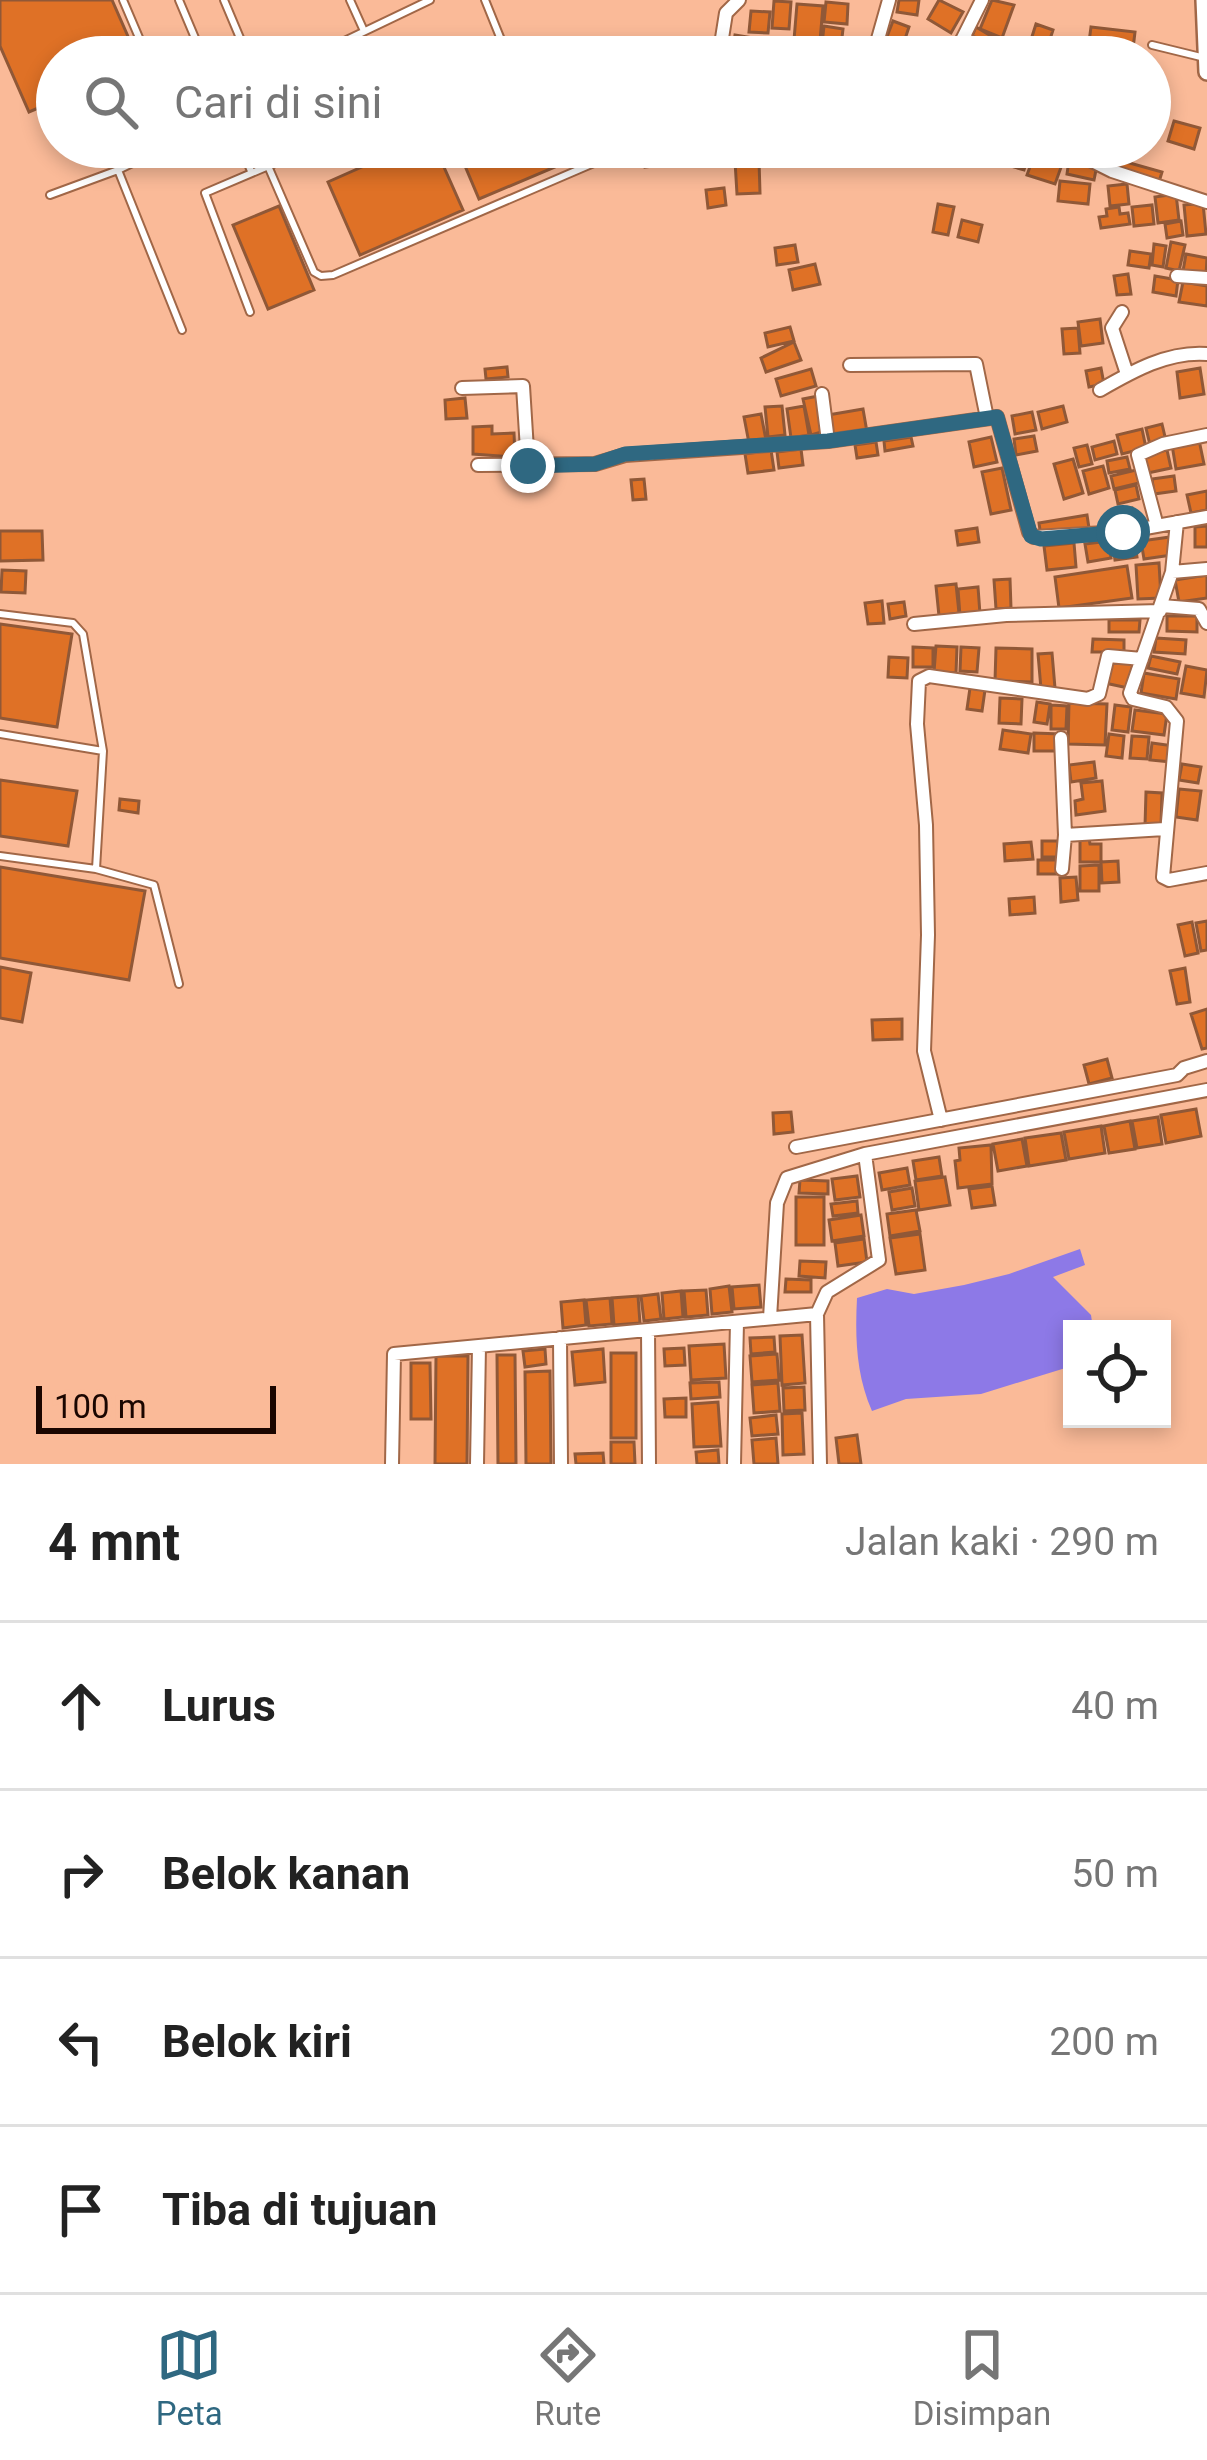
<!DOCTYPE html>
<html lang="id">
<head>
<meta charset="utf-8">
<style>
  body { margin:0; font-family:Roboto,sans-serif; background:#f2f2f2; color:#222 }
  .controls { position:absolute; right:36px; bottom:36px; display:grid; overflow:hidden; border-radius:0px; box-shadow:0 6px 18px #0003 }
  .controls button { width:108px; height:108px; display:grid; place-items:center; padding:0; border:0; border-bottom:3px solid #e0e0e0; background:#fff; color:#222; font:60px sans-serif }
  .scale { position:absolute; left:36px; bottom:30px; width:240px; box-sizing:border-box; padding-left:12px; border:6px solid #1a0600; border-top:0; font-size:33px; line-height:42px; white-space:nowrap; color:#1a0600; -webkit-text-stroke:9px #faba98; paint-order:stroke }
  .stop { position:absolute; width:36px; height:36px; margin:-27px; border:9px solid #2f6881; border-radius:50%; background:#fff }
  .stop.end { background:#2f6881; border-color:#fff; box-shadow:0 3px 12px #0008 }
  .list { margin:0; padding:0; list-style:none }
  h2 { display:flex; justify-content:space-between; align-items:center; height:156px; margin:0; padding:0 48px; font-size:51px }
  h2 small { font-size:39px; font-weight:400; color:#767676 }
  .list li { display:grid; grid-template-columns:78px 1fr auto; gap:36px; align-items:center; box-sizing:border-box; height:168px; padding:0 48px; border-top:3px solid #e0e0e0 }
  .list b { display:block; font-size:45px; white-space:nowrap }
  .list em { font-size:39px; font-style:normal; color:#767676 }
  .icon { flex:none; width:66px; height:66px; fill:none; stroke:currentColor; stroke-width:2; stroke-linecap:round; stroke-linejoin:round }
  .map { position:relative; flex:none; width:1207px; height:1464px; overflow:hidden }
  .search { position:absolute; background:#fff; box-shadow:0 6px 18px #0003; left:36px; right:36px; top:36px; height:132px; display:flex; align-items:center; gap:30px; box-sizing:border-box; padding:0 42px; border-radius:66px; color:#767676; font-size:45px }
  .sheet { height:828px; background:#fff }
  nav { display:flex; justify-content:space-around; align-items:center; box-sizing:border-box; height:168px; border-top:3px solid #e0e0e0; background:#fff; font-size:33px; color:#767676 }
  nav a { display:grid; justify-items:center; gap:6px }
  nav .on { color:#2f6881 }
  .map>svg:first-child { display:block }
  .water { fill:#8d79e7 }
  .building { fill:#df7126; stroke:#905837; stroke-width:3 }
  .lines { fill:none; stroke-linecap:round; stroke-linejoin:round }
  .service-casing { stroke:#a16747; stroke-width:10 }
  .minor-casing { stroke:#a16747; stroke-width:16 }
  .tertiary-casing { stroke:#a16747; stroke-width:20 }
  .service { stroke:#fff; stroke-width:6 }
  .minor { stroke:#fff; stroke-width:12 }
  .tertiary { stroke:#fff; stroke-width:15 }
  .route { stroke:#2f6881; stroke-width:15 }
</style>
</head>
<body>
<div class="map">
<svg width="1207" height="1464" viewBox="0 0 1207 1464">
  <rect width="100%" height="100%" fill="#faba98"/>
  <path class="water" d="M 1080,1249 L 1085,1265 L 1053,1277 L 1091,1315 L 1093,1329 L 1072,1329 L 1072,1366 L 981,1394 L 906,1399 L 872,1411 C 856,1375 855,1337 857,1298 L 887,1289 L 914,1294 L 964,1285 L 1009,1274 Z"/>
  <path class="building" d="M 0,0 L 112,0 L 137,57 L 57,57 L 57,100 L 29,112 L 0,46 Z
    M 899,0 L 919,0 L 917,15 L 897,12 Z
    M 939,0 L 963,12 L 951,33 L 928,19 Z
    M 992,0 L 1014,5 L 1002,38 L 980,29 Z
    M 774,1 L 791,2 L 789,29 L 772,28 Z
    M 826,2 L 848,4 L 847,24 L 824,22 Z
    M 797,4 L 823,6 L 820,41 L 794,40 Z
    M 751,11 L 770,12 L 768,33 L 749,32 Z
    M 893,21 L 909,27 L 902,48 L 885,42 Z
    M 1036,24 L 1053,30 L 1045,55 L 1028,49 Z
    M 824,26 L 843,29 L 841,46 L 822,44 Z
    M 976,27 L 1001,42 L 997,51 L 972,36 Z
    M 1091,27 L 1135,32 L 1132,57 L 1087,57 Z
    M 735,35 L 766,40 L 764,57 L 732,53 Z
    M 1174,121 L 1200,128 L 1194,149 L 1168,141 Z
    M 407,147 L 435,147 L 463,210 L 360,255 L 328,182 Z
    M 457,147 L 585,147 L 588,153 L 479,199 Z
    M 642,147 L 666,147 L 668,164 L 645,167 Z
    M 979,147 L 1002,147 L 997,163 L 976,157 Z
    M 1006,147 L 1030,150 L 1024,170 L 1001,163 Z
    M 1036,150 L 1064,159 L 1055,184 L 1027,175 Z
    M 759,160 L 760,193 L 737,194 L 735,161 Z
    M 1069,160 L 1097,165 L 1094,180 L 1067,174 Z
    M 1119,160 L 1162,172 L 1159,182 L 1116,170 Z
    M 1060,181 L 1090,184 L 1088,204 L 1058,201 Z
    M 1127,184 L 1129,204 L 1110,206 L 1108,186 Z
    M 724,188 L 726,205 L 708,208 L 706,190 Z
    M 1176,194 L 1179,220 L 1158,223 L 1155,197 Z
    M 1203,203 L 1206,234 L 1187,236 L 1184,205 Z
    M 938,204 L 954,207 L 948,235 L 933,232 Z
    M 1152,205 L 1154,224 L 1134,226 L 1132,207 Z
    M 279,206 L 314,290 L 268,309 L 233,225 Z
    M 1119,207 L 1120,214 L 1128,213 L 1130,224 L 1101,228 L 1099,217 L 1107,216 L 1106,209 Z
    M 962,220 L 982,225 L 978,242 L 958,237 Z
    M 1181,221 L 1183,235 L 1167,238 L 1165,224 Z
    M 1171,242 L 1185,245 L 1179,271 L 1166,268 Z
    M 1154,244 L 1166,246 L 1163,267 L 1152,265 Z
    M 795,245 L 798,262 L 777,265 L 775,248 Z
    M 1130,251 L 1151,254 L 1149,268 L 1128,265 Z
    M 1186,254 L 1207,258 L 1206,275 L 1183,271 Z
    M 815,264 L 820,284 L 793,290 L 789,270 Z
    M 1128,274 L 1131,294 L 1117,295 L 1114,276 Z
    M 1155,276 L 1178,280 L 1176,296 L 1153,292 Z
    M 1183,282 L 1207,286 L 1207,306 L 1179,302 Z
    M 1100,319 L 1103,343 L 1081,346 L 1078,322 Z
    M 790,327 L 794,341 L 768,347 L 765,333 Z
    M 1078,328 L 1080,353 L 1064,354 L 1062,329 Z
    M 794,342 L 801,360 L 766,372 L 761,358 Z
    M 507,367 L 508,377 L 486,379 L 485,369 Z
    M 1101,368 L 1104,384 L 1089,387 L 1086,371 Z
    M 1200,368 L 1204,394 L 1180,398 L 1177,372 Z
    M 811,369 L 816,386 L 781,396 L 776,379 Z
    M 818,396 L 825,431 L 811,435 L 803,399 Z
    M 465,398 L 467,418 L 446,419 L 445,400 Z
    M 782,406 L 785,435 L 768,437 L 765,407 Z
    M 804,406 L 809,435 L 791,438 L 787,409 Z
    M 1063,406 L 1067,422 L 1042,429 L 1038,412 Z
    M 863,409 L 867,432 L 832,438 L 828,415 Z
    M 1032,412 L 1036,430 L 1015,434 L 1012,416 Z
    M 761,414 L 766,440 L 749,443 L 744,417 Z
    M 1162,424 L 1166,441 L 1150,445 L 1146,428 Z
    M 492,426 L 492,434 L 514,433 L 515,457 L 473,454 L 473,427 Z
    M 1142,429 L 1146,448 L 1122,454 L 1117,435 Z
    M 1034,436 L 1037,451 L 1016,455 L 1014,439 Z
    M 911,437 L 913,446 L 885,451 L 884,441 Z
    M 991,437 L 997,462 L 974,467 L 969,442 Z
    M 1199,440 L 1204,464 L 1176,469 L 1172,445 Z
    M 1114,441 L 1117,454 L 1095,460 L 1092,447 Z
    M 876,442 L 878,455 L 857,458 L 855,445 Z
    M 1087,445 L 1092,464 L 1079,467 L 1074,448 Z
    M 801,449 L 803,465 L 779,468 L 777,452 Z
    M 771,450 L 774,470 L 748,473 L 745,454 Z
    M 1167,450 L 1171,468 L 1148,473 L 1144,455 Z
    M 1127,457 L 1130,469 L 1109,473 L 1107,461 Z
    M 1073,459 L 1083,493 L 1064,499 L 1054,464 Z
    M 1103,466 L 1109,488 L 1089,494 L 1083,471 Z
    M 1002,468 L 1011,510 L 991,514 L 982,472 Z
    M 1136,470 L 1139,483 L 1114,489 L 1111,476 Z
    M 1174,476 L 1176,491 L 1154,494 L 1152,479 Z
    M 644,479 L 646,499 L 633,500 L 631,480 Z
    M 1136,485 L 1139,499 L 1118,504 L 1115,490 Z
    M 1207,491 L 1207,510 L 1191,513 L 1187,495 Z
    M 1132,508 L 1135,526 L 1117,529 L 1113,511 Z
    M 1087,515 L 1089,528 L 1041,537 L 1039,523 Z
    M 1207,526 L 1207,547 L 1195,547 L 1195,527 Z
    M 977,528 L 979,542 L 958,545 L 956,531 Z
    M 0,531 L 42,531 L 43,560 L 0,561 Z
    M 1134,537 L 1137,557 L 1115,560 L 1112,540 Z
    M 1170,537 L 1172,555 L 1144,559 L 1141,541 Z
    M 1109,541 L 1111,558 L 1088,562 L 1085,544 Z
    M 1074,543 L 1076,567 L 1047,570 L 1044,546 Z
    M 1159,563 L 1161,598 L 1138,599 L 1136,565 Z
    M 1127,566 L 1132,598 L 1059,608 L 1055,577 Z
    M 2,570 L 26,571 L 25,593 L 1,592 Z
    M 1207,575 L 1207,598 L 1179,602 L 1175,580 Z
    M 1010,579 L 1011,608 L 996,609 L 994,580 Z
    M 956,584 L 959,613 L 939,616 L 936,586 Z
    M 978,587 L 980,614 L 960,616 L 958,589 Z
    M 882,601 L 884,623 L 868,624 L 865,603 Z
    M 904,602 L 906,616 L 890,619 L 888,604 Z
    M 1167,616 L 1197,616 L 1197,632 L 1167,631 Z
    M 1109,620 L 1140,620 L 1139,632 L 1109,632 Z
    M 0,624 L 72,634 L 57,727 L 0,718 Z
    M 1156,638 L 1186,640 L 1185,654 L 1154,652 Z
    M 1093,639 L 1124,640 L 1124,652 L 1092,652 Z
    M 936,646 L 957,647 L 956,673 L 934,672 Z
    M 913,647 L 933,648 L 933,667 L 913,667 Z
    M 961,647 L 979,648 L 977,672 L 960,671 Z
    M 996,648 L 1032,649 L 1032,682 L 995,681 Z
    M 1052,653 L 1055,688 L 1041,689 L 1038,654 Z
    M 1151,656 L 1180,662 L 1177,674 L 1148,668 Z
    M 889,657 L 908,658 L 907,678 L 888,677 Z
    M 1110,659 L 1133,664 L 1128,688 L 1105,683 Z
    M 1186,666 L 1207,670 L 1204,697 L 1181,693 Z
    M 1144,673 L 1179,679 L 1176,699 L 1141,693 Z
    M 970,688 L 985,690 L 982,711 L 967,709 Z
    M 1000,698 L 1022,699 L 1021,724 L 999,723 Z
    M 1037,702 L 1050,704 L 1047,724 L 1034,722 Z
    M 1069,703 L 1107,704 L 1105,745 L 1068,744 Z
    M 1051,705 L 1067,706 L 1066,729 L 1051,729 Z
    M 1115,705 L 1131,707 L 1128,732 L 1112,730 Z
    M 1135,710 L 1167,714 L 1164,735 L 1132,731 Z
    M 1003,730 L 1031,734 L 1028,753 L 1000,749 Z
    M 1034,733 L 1060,734 L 1059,751 L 1034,751 Z
    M 1109,734 L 1124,736 L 1122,758 L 1106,756 Z
    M 1132,736 L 1149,737 L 1147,759 L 1130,758 Z
    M 1152,743 L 1174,746 L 1172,762 L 1150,760 Z
    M 1094,762 L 1096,778 L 1071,782 L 1069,765 Z
    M 1182,764 L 1201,767 L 1198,783 L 1179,780 Z
    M 0,780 L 77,791 L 68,846 L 0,836 Z
    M 1102,781 L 1105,811 L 1076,815 L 1075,801 L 1083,799 L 1081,783 Z
    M 1179,789 L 1201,791 L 1197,820 L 1176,817 Z
    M 1146,792 L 1162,793 L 1161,826 L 1145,826 Z
    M 120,799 L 139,801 L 138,813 L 119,810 Z
    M 1080,838 L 1089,838 L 1090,844 L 1101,844 L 1101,862 L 1080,862 Z
    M 1042,841 L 1058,841 L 1058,857 L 1042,857 Z
    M 1031,842 L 1033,859 L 1005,861 L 1004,844 Z
    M 1038,860 L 1058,860 L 1058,874 L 1038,874 Z
    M 1118,861 L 1119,882 L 1102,883 L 1101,862 Z
    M 1099,865 L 1099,891 L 1080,891 L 1080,866 Z
    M 0,867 L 145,891 L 129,980 L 0,958 Z
    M 1076,877 L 1078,900 L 1061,902 L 1060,878 Z
    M 1034,897 L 1035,913 L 1010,915 L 1009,899 Z
    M 1207,921 L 1207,950 L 1201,951 L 1196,923 Z
    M 1192,922 L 1198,953 L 1185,956 L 1178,925 Z
    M 0,967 L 31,973 L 22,1022 L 0,1018 Z
    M 1185,968 L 1190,1002 L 1177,1004 L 1170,971 Z
    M 1207,1009 L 1207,1048 L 1202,1049 L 1191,1014 Z
    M 902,1019 L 902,1039 L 873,1040 L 872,1020 Z
    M 1107,1059 L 1112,1078 L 1089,1084 L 1084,1065 Z
    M 1196,1109 L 1201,1136 L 1166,1143 L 1161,1115 Z
    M 791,1112 L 793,1132 L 774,1134 L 773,1113 Z
    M 1158,1117 L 1162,1144 L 1137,1148 L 1132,1121 Z
    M 1130,1121 L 1135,1149 L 1109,1153 L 1104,1126 Z
    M 1101,1126 L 1105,1153 L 1069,1159 L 1064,1132 Z
    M 1061,1133 L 1066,1160 L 1029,1166 L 1025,1138 Z
    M 1022,1139 L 1027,1166 L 998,1171 L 993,1144 Z
    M 991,1145 L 992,1184 L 958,1188 L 955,1161 L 960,1160 L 959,1148 Z
    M 939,1157 L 942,1176 L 916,1180 L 913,1161 Z
    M 907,1168 L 910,1185 L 882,1190 L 879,1173 Z
    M 857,1176 L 860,1197 L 835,1200 L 832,1179 Z
    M 945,1177 L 950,1205 L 919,1210 L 915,1181 Z
    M 800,1180 L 828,1181 L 828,1194 L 799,1193 Z
    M 992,1186 L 995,1205 L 972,1208 L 969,1189 Z
    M 912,1188 L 915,1206 L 892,1210 L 889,1192 Z
    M 796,1197 L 824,1197 L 824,1245 L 796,1245 Z
    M 857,1201 L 858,1213 L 833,1216 L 831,1204 Z
    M 916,1210 L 920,1231 L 890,1236 L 887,1214 Z
    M 861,1215 L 864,1236 L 832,1241 L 829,1220 Z
    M 920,1234 L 925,1270 L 896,1274 L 890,1238 Z
    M 864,1239 L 867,1262 L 838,1266 L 835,1243 Z
    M 800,1261 L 826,1262 L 825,1278 L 799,1276 Z
    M 786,1279 L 811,1280 L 811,1292 L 785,1292 Z
    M 759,1285 L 761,1307 L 734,1309 L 732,1287 Z
    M 729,1286 L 732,1312 L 712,1314 L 710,1289 Z
    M 706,1290 L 708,1315 L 686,1317 L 684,1291 Z
    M 681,1291 L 683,1317 L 664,1319 L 662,1293 Z
    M 658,1294 L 661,1319 L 644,1321 L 641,1296 Z
    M 638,1296 L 640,1323 L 614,1325 L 612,1298 Z
    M 610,1298 L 612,1324 L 589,1326 L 586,1300 Z
    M 584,1300 L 586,1325 L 563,1328 L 561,1302 Z
    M 802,1335 L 805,1383 L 782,1385 L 780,1336 Z
    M 774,1337 L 775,1352 L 751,1354 L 750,1338 Z
    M 724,1344 L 726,1378 L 691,1380 L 689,1346 Z
    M 684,1348 L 685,1365 L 665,1366 L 664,1349 Z
    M 545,1349 L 546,1364 L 525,1367 L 523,1351 Z
    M 603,1349 L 605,1382 L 575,1385 L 572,1352 Z
    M 611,1353 L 636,1353 L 636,1438 L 611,1438 Z
    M 777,1354 L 779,1380 L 752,1382 L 750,1356 Z
    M 497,1355 L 515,1355 L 516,1464 L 498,1464 Z
    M 436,1356 L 468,1356 L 467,1464 L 435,1464 Z
    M 411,1363 L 430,1363 L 431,1419 L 411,1419 Z
    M 550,1371 L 551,1464 L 526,1464 L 525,1372 Z
    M 719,1382 L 720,1397 L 691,1399 L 690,1383 Z
    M 778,1383 L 780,1411 L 754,1413 L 752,1385 Z
    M 804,1387 L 805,1410 L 784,1411 L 783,1388 Z
    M 686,1398 L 686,1417 L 665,1417 L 664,1399 Z
    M 718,1402 L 721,1446 L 694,1447 L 692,1404 Z
    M 802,1413 L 804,1454 L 783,1455 L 782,1414 Z
    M 776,1415 L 778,1434 L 752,1436 L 750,1418 Z
    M 857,1435 L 861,1464 L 839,1464 L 836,1438 Z
    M 776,1438 L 778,1464 L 754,1464 L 752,1440 Z
    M 611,1442 L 634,1442 L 635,1464 L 611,1464 Z
    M 718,1450 L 719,1464 L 697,1464 L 696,1452 Z
    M 603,1453 L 604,1464 L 576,1464 L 575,1454 Z"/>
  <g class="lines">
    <g class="service-casing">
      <path id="service" d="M 123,0 L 143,47
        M 179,0 L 203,57
        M 224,0 L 248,57
        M 350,0 L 364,31
        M 485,0 L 508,57
        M 403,41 L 409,57
        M 1152,45 L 1205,58
        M 311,57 L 430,0
        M 241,147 L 251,171
        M 268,166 L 314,272 L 321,276 L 333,275 L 594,163 L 600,157 L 599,147
        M 118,170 L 182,330
        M 50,195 L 118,170 L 165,147
        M 250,312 L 205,193 L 313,147
        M 0,614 L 73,623 L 83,634 L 103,751 L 0,734
        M 0,856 L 96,869 L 103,751
        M 96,869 L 154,885 L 179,984"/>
    </g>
    <g class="minor-casing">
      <path id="minor" d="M 982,0 L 963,38 L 999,57
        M 878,39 L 889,0
        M 719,57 L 726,13 L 739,0
        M 952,57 L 963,38
        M 1064,147 L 1112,171 L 1207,202
        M 1177,276 L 1207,278
        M 1122,312 L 1112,328 L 1127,374
        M 850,365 L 976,364 L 987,418
        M 462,388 L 523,386 L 528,466
        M 1100,390 C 1133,371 1168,351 1207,354
        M 822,394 L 828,441
        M 478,465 L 595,464 L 625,455 L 828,441 L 997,417 L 1029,532 L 1034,537 L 1123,532 L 1207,517
        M 1177,522 L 1172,572 L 1130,693 L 1133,699 L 1166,707 L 1177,721 L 1163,877 L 1169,880 L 1207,873
        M 1157,526 L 1138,455 L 1163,444 L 1207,435
        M 1172,572 L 1207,569
        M 1162,606 L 1199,609 L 1207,623
        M 914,624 L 1006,615 L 1160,611
        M 1061,738 L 1065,835
        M 1062,869 L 1065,835 L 1165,829
        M 941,1120 L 924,1051 L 928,935 L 926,825 L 917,724 L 919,681 L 929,676 L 1088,699 L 1099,694 L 1108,656 L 1142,659
        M 796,1147 L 1177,1075 L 1184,1068 L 1207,1061
        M 770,1318 L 777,1203 L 787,1178 L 865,1154 L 1207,1090
        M 648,1330 L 649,1464
        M 560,1338 L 561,1464
        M 392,1464 L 394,1354 L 817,1314
        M 477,1464 L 479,1346
        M 734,1464 L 737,1322
        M 820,1464 L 817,1314 L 827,1292 L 879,1260 L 865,1154"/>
    </g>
    <g class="tertiary-casing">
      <path id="tertiary" d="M 1204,0 L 1207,72"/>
    </g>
    <use href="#service" class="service"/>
    <use href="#minor" class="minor"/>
    <use href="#tertiary" class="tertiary"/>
  </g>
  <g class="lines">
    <path class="route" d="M 528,466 L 595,464 L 625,454 L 828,441 L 997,417 L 1031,536 L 1041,539 L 1123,532"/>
  </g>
</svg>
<div class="controls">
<button><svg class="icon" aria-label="locate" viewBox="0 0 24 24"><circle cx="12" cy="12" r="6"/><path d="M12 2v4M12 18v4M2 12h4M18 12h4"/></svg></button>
</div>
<div class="scale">100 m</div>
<div class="stop" style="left:1123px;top:532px"></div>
<div class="stop end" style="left:528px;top:466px"></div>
<div class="search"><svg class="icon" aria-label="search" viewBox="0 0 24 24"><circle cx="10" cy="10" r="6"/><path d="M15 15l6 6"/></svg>Cari di sini</div>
</div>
<section class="sheet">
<h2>4 mnt<small>Jalan kaki · 290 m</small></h2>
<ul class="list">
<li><svg class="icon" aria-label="ahead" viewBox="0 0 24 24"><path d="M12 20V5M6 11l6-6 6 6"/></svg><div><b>Lurus</b></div><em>40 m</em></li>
<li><svg class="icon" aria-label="right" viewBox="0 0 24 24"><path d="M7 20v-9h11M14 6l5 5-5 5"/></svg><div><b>Belok kanan</b></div><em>50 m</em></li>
<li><svg class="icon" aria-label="left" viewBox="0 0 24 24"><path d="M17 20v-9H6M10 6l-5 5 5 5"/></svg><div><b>Belok kiri</b></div><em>200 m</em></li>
<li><svg class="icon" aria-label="arrive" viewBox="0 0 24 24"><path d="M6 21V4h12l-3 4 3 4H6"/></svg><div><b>Tiba di tujuan</b></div></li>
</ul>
</section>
<nav>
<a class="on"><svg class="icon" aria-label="map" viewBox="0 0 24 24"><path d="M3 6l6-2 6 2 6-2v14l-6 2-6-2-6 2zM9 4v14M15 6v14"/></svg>Peta</a>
<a><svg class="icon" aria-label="directions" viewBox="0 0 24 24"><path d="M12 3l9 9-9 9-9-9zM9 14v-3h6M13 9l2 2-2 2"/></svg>Rute</a>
<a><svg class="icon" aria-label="saved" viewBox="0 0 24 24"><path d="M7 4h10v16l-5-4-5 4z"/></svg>Disimpan</a>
</nav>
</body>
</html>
